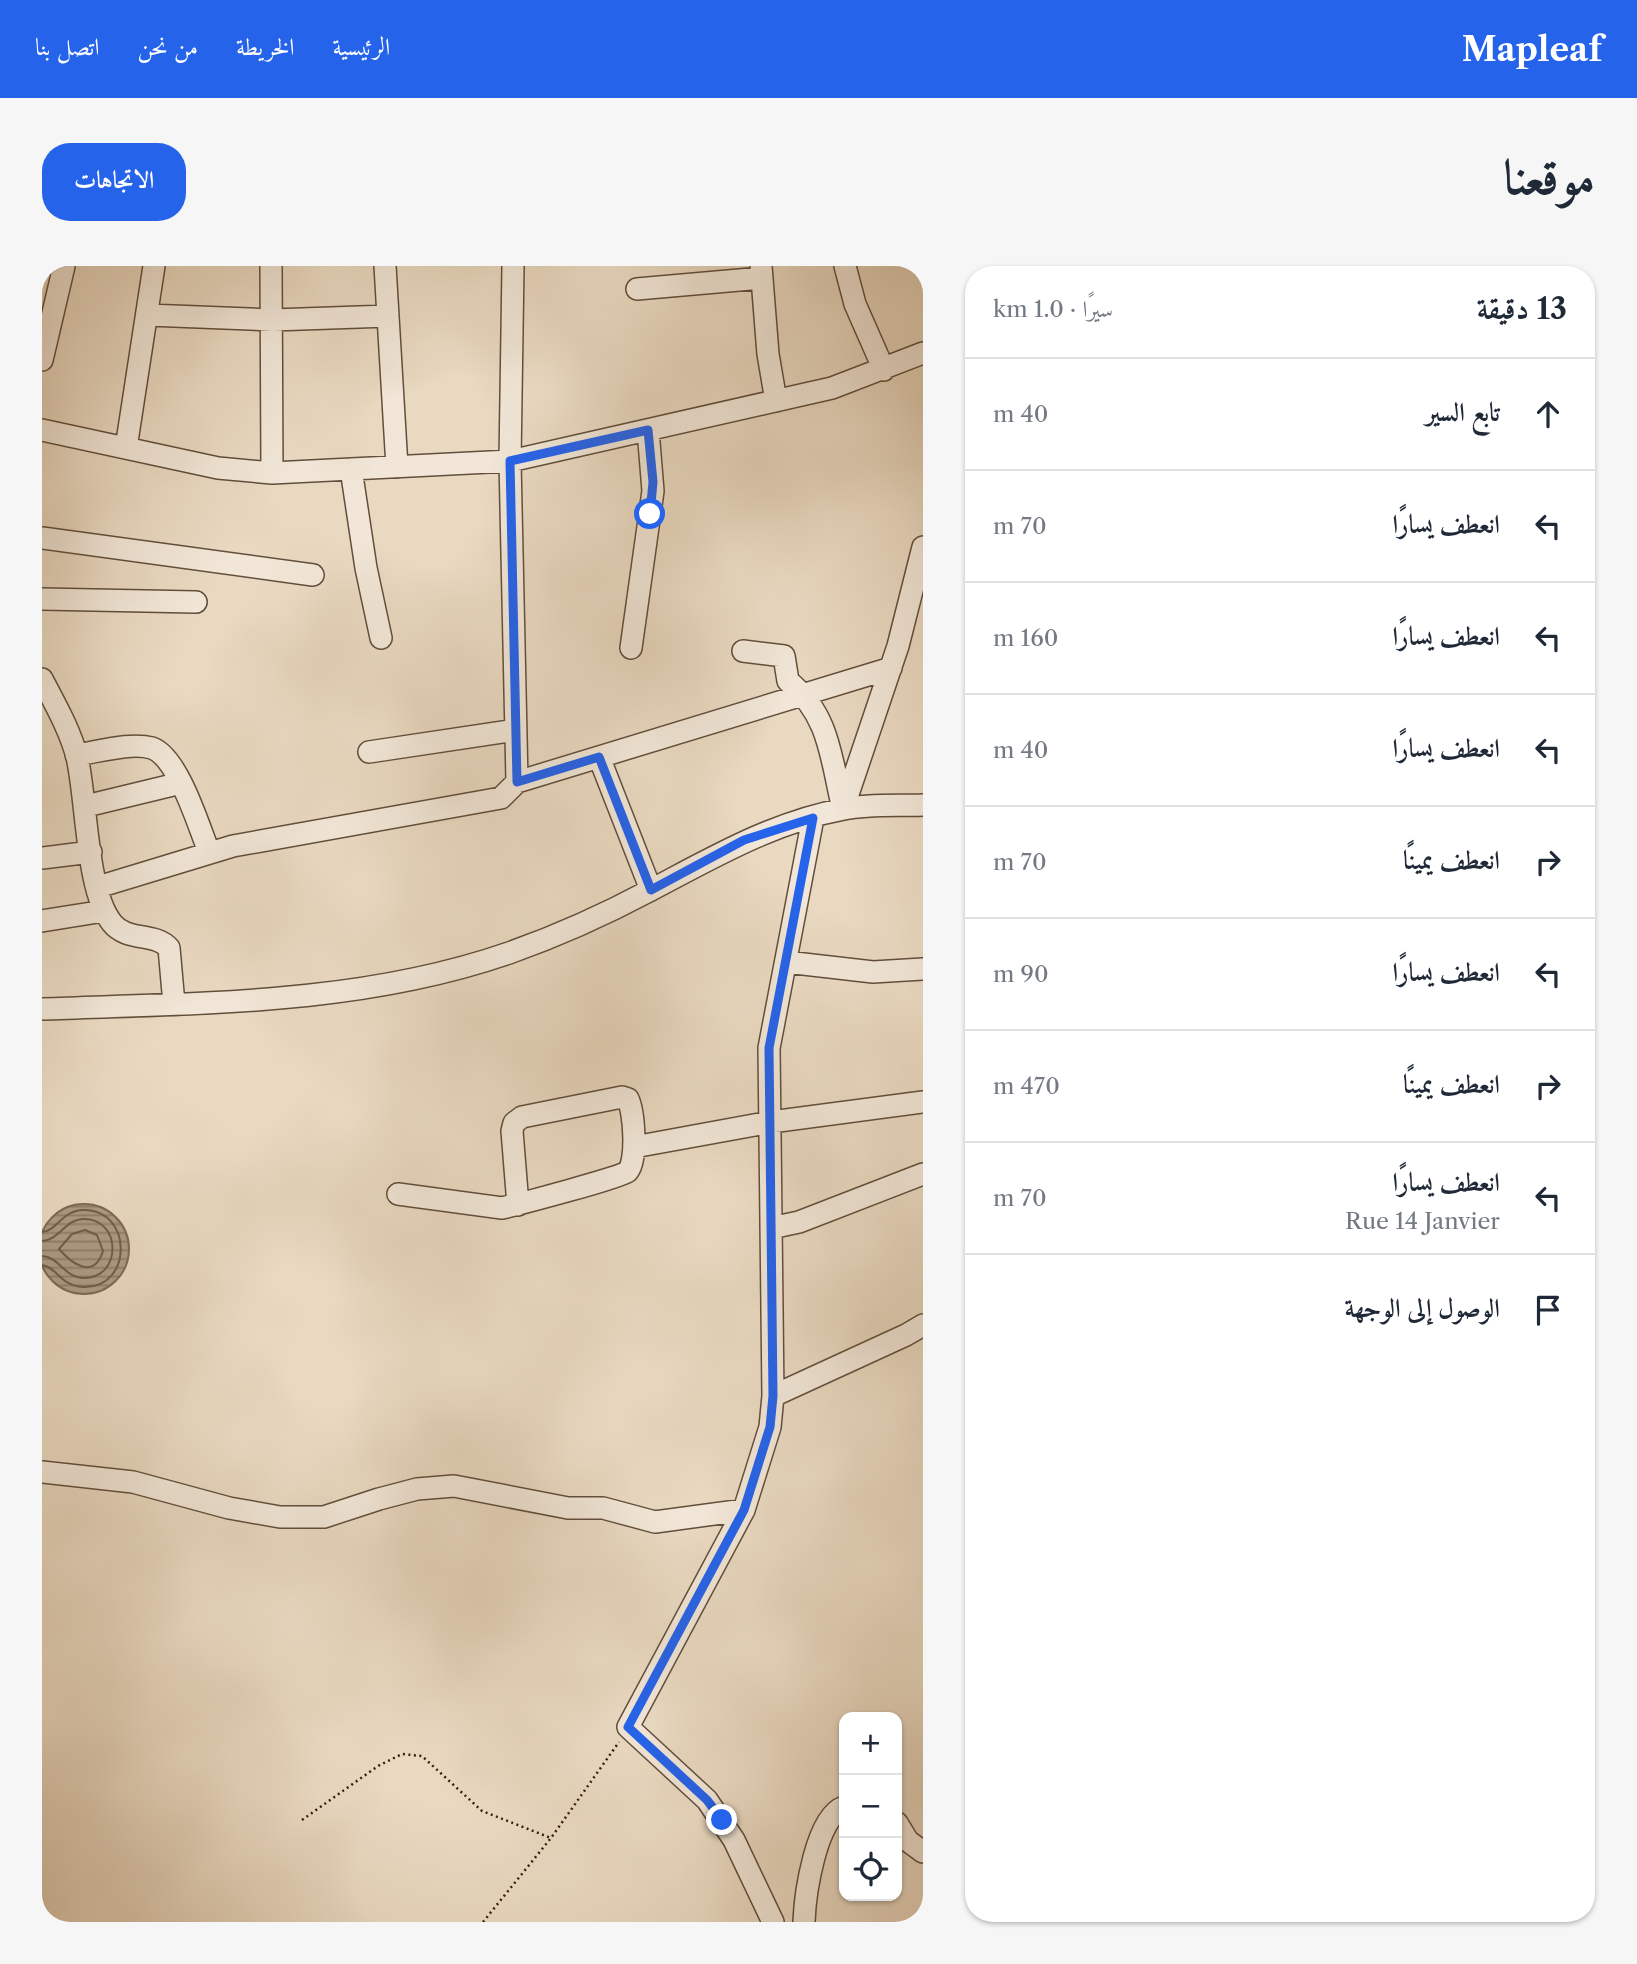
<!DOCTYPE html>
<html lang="ar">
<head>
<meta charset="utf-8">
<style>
  body { margin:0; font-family:"Libre Caslon Text",Amiri,serif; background:#f6f6f7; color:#1f2937; direction:rtl }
  .controls { position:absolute; right:21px; bottom:21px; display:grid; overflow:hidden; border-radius:14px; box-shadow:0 2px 5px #0004 }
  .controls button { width:63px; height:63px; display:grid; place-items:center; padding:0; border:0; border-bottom:2px solid #e0e1e3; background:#fff; color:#1f2937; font:35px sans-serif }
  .stop { position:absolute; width:21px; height:21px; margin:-16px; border:5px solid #2563eb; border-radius:50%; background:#fff }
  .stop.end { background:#2563eb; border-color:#fff; box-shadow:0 2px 7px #0008 }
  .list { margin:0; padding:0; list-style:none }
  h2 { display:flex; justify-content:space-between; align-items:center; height:91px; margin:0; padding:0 28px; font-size:30px }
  h2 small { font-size:23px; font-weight:400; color:#747a83 }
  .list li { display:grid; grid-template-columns:46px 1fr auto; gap:21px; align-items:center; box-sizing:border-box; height:112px; padding:0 28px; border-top:2px solid #e0e1e3 }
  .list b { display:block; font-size:26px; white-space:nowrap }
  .list p { margin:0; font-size:23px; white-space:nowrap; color:#747a83 }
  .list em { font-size:23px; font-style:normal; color:#747a83 }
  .icon { flex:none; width:38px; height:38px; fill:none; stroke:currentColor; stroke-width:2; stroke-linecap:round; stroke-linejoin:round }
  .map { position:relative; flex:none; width:881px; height:1656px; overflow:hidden; direction:ltr; border-radius:28px }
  header { display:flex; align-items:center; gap:42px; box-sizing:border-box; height:98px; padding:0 35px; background:#2563eb; color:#fff }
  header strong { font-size:33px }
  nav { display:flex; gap:38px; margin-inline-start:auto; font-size:24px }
  .intro { display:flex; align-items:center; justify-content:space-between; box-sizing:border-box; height:168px; padding:0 42px }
  h1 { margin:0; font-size:49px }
  .button { padding:18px 32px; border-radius:28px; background:#2563eb; color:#fff; font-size:24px; font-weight:700 }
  main { display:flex; gap:42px; padding:0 42px }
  aside { flex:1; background:#fff; border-radius:28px; box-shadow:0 2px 5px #0004 }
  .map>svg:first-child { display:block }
  .water { fill:url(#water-rules); stroke:#7c6955; stroke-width:2 }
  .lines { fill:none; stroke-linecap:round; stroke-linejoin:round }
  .shore { stroke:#705c49; stroke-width:2 }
  .minor-casing { stroke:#624e3b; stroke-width:24 }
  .path { stroke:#351f0e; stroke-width:2.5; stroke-dasharray:2 3.5; stroke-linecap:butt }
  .minor { stroke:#f1e6d7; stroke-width:21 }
  .route { stroke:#2563eb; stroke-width:9 }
</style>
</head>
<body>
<header>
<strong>Mapleaf</strong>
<nav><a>الرئيسية</a><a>الخريطة</a><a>من نحن</a><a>اتصل بنا</a></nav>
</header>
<div class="intro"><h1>موقعنا</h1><a class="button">الاتجاهات</a></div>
<main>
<aside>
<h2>13 دقيقة<small>سيرًا · 1.0 km</small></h2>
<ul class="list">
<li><svg class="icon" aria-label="ahead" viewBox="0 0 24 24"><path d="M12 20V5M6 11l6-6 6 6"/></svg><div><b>تابع السير</b></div><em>40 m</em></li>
<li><svg class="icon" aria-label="left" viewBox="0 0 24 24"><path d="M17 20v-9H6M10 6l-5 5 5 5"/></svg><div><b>انعطف يسارًا</b></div><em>70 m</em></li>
<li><svg class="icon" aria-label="left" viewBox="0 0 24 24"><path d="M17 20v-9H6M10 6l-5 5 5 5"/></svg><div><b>انعطف يسارًا</b></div><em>160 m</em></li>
<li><svg class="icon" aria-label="left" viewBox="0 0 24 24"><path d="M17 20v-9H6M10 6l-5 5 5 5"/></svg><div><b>انعطف يسارًا</b></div><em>40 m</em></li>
<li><svg class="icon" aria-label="right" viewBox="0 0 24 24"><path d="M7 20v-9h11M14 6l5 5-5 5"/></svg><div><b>انعطف يمينًا</b></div><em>70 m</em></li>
<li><svg class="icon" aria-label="left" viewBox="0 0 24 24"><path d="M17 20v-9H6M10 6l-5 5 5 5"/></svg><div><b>انعطف يسارًا</b></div><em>90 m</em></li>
<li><svg class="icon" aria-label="right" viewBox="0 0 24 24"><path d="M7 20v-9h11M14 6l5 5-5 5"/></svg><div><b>انعطف يمينًا</b></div><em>470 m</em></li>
<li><svg class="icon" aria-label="left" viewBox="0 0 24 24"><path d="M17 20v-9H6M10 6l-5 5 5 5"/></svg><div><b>انعطف يسارًا</b><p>Rue 14 Janvier</p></div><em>70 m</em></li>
<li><svg class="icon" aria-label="arrive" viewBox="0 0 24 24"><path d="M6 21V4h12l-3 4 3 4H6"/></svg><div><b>الوصول إلى الوجهة</b></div></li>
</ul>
</aside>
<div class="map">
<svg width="881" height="1656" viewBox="0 0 881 1656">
  <defs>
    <pattern id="water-rules" width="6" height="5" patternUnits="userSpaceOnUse" patternTransform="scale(1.75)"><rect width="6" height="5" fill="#ac9a84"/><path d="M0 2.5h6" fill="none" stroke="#8d7d6a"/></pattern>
  </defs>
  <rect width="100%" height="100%" fill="#e9d9c1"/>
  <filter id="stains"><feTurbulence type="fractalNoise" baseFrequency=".00286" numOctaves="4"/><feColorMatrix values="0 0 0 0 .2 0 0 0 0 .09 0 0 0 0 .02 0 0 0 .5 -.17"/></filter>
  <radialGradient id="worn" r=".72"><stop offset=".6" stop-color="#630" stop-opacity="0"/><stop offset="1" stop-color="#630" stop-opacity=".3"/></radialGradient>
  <path class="water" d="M-3 983a45 45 0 1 1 90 0a45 45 0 1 1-90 0Z"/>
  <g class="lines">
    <path class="shore" d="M 43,964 L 55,969 L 61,985 C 52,1014 30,998 17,983 L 30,968 Z
      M 0,966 C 15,965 20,944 42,944 C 91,944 91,1022 42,1021 C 19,1021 15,1001 0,999
      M 0,975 C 18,974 23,953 42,953 C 80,953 80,1012 42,1012 C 22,1012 18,991 0,990"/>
    <g class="minor-casing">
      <path id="minor" d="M 229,0 L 230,207
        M 343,0 L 355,201
        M 471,0 L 468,195 L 475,516 L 849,402
        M 719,0 L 726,88 L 734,135
        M 803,0 L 813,38 L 842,104
        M 595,23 L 720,12
        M 106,49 L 231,54 L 346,50
        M 0,94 L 22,0
        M 0,164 L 176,202 L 230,207 L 468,195 L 790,122 L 881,87
        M 84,182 L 112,0
        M 309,203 L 324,302 L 339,372
        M 0,272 L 271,309
        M 0,333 L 154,336
        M 589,382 L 611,225 L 606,164
        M 701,385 L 742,390 L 746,415 C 788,449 789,493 801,543
        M 0,413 C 13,438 28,464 35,491 C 45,534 44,625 70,657 C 85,676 113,666 127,682 L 132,738
        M 327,486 L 474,464
        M 34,489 C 56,486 88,476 110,482 C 136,491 157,561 167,586
        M 557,491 L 609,624
        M 44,540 L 139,517
        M 801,543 L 856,380 L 881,281
        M 0,592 L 49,586
        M 56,621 L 191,580 L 459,532 L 475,516
        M 0,655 L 62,645
        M 744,696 L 831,706 L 881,703
        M 0,743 C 156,737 317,739 467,687 C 515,670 562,649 607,625 C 670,592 731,556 802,543 C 827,538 855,540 881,539
        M 592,881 L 729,856 L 881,836
        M 356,928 L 460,942 C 474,939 580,911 585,906 C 596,896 592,846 586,833 L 580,831 L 480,851 L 472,857 L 470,865 L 476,939
        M 729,962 L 757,956 L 881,908
        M 731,1130 L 727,782 L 771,552
        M 0,1206 L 91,1216 L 187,1242 L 238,1251 L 282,1251 L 337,1233 L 375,1223 L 412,1220 L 526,1242 L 561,1242 L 613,1256 L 702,1244
        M 855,1557 L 866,1575 L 881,1586
        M 731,1656 L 692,1574 L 665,1534 L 586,1461 L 702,1244 L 728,1161 L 731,1130 L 864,1069 L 881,1059
        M 762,1656 C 763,1628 774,1551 802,1541"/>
    </g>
    <path class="path" d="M 260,1554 L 336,1500 L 360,1488 L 380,1490 L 440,1545 L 509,1572
      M 441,1656 L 509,1572 L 577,1476"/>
    <use href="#minor" class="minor"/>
  </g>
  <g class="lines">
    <path class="route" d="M 608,248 L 611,216 L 606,164 L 468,195 L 475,516 L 557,491 L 609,624 L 702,574 L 771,552 L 727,782 L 731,1130 L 728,1161 L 702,1244 L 586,1461 L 665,1534 L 680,1554"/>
  </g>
  <rect width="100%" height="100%" filter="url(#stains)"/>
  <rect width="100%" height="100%" fill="url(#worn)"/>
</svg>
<div class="controls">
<button>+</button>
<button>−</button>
<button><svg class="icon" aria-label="locate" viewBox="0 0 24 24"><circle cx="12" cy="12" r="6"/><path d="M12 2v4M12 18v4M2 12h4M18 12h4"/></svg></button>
</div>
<div class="stop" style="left:608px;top:248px"></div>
<div class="stop end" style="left:680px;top:1554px"></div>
</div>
</main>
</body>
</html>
